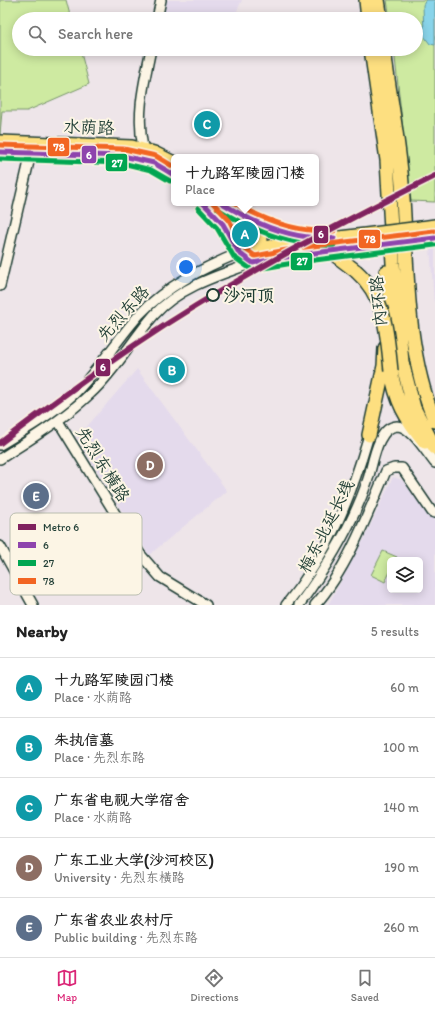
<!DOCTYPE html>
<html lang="en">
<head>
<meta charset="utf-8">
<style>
  body { margin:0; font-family:Itim,"LXGW WenKai TC",sans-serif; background:#f2f2f2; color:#222 }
  .controls { position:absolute; right:12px; bottom:12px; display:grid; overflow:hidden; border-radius:6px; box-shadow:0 2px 10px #0003 }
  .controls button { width:36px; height:36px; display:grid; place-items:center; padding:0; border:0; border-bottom:1px solid #e0e0e0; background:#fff; color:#222; font:20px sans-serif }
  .you { position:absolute; left:186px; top:267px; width:14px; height:14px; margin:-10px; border:3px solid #fff; border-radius:50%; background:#1a73e8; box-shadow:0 0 0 6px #1a73e833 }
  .badge { display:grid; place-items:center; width:26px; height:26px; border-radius:50%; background:#db2777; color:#fff; font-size:13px; font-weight:700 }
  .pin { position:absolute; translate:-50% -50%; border:2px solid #fff; box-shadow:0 1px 4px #0006 }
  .popup { position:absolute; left:171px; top:154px; width:148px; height:52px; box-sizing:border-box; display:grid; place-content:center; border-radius:6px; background:#fff; filter:drop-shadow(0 1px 3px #0005); font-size:13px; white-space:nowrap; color:#767676 }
  .popup b { font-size:15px; color:#222 }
  .popup::after { content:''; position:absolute; left:50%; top:100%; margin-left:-8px; border:8px solid transparent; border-top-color:#fff }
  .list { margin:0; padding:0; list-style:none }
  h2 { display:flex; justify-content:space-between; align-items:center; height:52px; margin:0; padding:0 16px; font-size:17px }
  h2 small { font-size:13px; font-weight:400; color:#767676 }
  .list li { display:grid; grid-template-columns:26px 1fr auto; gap:12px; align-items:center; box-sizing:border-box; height:60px; padding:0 16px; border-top:1px solid #e0e0e0 }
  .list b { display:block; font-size:15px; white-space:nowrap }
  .list p { margin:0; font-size:13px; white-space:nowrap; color:#767676 }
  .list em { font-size:13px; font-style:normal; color:#767676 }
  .icon { flex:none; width:22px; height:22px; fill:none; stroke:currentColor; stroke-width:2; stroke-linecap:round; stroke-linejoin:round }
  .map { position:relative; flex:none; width:435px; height:605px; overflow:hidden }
  .search { position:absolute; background:#fff; box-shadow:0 2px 10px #0003; left:12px; right:12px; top:12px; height:44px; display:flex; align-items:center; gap:10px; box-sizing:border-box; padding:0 14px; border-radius:22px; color:#767676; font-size:15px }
  .sheet { height:352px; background:#fff }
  nav { display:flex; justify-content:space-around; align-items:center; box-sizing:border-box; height:56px; border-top:1px solid #e0e0e0; background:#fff; font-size:11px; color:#767676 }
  nav a { display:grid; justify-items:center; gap:2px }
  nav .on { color:#db2777 }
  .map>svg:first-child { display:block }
  .built { fill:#e4daec; fill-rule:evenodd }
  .green { fill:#ceeaa1; stroke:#76946a }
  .water { fill:#89d4ea; stroke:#5f98a1 }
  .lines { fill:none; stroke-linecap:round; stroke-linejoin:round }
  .minor-casing { stroke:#1f3d34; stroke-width:12 }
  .major-casing { stroke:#1f3d34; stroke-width:14 }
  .highway-casing { stroke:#1f3d34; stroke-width:16 }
  .minor { stroke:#fcf5e5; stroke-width:9 }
  .major { stroke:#fddf80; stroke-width:11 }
  .highway { stroke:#fddf80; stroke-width:13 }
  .major-bridge-casing { stroke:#1f3d34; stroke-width:14; stroke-linecap:butt }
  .highway-bridge-casing { stroke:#1f3d34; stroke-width:16; stroke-linecap:butt }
  .major-bridge { stroke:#fddf80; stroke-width:11 }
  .highway-bridge { stroke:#fddf80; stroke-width:13 }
  .bus-1-casing { stroke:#fcf5e5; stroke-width:8 }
  .bus-2-casing { stroke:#fcf5e5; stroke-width:8 }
  .bus-3-casing { stroke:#fcf5e5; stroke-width:8 }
  .bus-1 { stroke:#8e44ad; stroke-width:5 }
  .bus-2 { stroke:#00a651; stroke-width:5 }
  .bus-3 { stroke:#f26522; stroke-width:5 }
  .metro-1-casing { stroke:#fcf5e5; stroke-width:9 }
  .metro-1 { stroke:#80225f; stroke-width:6 }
  .stop-dot { fill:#fcf5e5; stroke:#1f3d34; stroke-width:2 }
  .labels { text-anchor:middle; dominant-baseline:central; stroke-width:4; stroke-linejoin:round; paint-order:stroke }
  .street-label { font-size:17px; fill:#1f3d34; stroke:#fcf5e5 }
  .stop-label { font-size:17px; font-weight:bold; fill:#1f3d34; stroke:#fcf5e5; text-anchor:start }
  .key { fill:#fcf5e5; stroke:#babeb0; stroke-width:1 }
  .key-label { font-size:11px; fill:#1f3d34 }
  .line-badge { stroke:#fcf5e5; stroke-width:1.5 }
  .badge-label { font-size:11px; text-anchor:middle; font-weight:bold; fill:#fff }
</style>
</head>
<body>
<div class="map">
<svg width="435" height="605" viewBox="0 0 435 605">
  <rect width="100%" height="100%" fill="#eee5e9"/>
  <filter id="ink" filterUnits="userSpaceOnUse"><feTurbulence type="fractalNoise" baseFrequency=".025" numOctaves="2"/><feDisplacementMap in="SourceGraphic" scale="8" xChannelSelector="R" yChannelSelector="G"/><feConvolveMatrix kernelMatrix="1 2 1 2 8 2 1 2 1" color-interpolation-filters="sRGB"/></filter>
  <g filter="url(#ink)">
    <path class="built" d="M 158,0 L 242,0 L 233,19 L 153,19 Z
      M 435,246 L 435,302 L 434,302 L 430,247 Z
      M 137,369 L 227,491 L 149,555 L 77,438 Z
      M 393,477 L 402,480 L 429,515 L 435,517 L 435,605 L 328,605 L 364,539 ZM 390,560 L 420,560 L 420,590 L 390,590 Z"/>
    <path class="green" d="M 0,0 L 66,0 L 71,19 L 19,19 L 19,49 L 80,49 L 89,84 L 27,111 L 2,111 L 0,134 Z
      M 387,0 L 435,0 L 435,202 L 411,201 L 394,49 L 416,49 L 416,19 L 390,19 Z
      M 383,551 L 397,557 L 395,560 L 390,560 L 390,572 L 385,582 L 371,575 Z"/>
    <path class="water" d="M 426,0 L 435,0 L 435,45 L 430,44 L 424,36 L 423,5 Z"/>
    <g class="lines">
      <g class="minor-casing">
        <path id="minor" d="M 157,19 L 161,0
          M 143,148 C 136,114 144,83 151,49
          M 0,286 L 31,153
          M 58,421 L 140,554 L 160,577 L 206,605
          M 0,445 C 25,430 52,414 73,395 C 98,371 116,341 139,315 C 166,286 203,268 239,253
          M 0,459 C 32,438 64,419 91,393 C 116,370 132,340 154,315 C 179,287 219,275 253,263
          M 0,546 L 33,605
          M 286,605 C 329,552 350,500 369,435
          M 299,605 C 326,568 354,522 368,479 C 373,464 377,427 397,426 C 411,426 426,452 435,463
          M 315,605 C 346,571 368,514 386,471 L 394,468 L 402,468 L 432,512 L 435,513"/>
      </g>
      <g class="major-casing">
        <path id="major" d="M 0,141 L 132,146 L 154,152 L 174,162
          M 0,152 L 123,156 L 154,163 L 174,175
          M 203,203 L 223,224 L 239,253 L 245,257
          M 222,203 C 248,221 280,232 311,238
          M 251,219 C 260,232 266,239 259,254
          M 421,227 L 435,225
          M 422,241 L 435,238
          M 239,253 L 279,244 L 365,234
          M 253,263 L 279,257 L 367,248"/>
      </g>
      <g class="highway-casing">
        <path id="highway" d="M 366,0 L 368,19
          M 378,0 L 381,19
          M 371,49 L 387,160 L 393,263 L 402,362 L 414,408 L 435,448
          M 384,49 C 389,94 399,139 402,184 C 408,260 404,350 435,421
          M 331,252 L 356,271
          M 386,323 L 386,272
          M 391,371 C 396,401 405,418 425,442
          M 369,435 L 384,366 L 385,348"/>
      </g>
      <use href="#minor" class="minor"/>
      <use href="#major" class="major"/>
      <use href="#highway" class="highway"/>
      <g class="major-bridge-casing">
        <path id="major-bridge" d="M 365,234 L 421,227
          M 367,248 L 422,241"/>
      </g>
      <g class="highway-bridge-casing">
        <path id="highway-bridge" d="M 356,271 C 386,297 387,334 391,371"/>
      </g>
      <use href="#major-bridge" class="major-bridge"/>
      <use href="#highway-bridge" class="highway-bridge"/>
      <g class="bus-1-casing">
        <path id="bus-1" d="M 0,152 L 123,156 L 154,163 L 174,175
          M 203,203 L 223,224 L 239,253 L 253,263 L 298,255 L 435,238
          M 222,203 C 256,225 294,240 334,238"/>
      </g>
      <g class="bus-2-casing">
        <path id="bus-2" d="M 0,159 L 122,163 L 151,170 L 170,181
          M 198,208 L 217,228 L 234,257 L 252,270 L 299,262 L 435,245
          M 218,209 C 253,231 292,247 334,245"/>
      </g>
      <g class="bus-3-casing">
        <path id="bus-3" d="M 0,145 L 124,149 L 156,156 L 174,167
          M 213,203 L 229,220 L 244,248 L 255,256 L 297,248 L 434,231
          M 235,203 C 265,221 299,233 334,231"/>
      </g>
      <use href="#bus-1" class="bus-1"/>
      <use href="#bus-2" class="bus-2"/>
      <use href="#bus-3" class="bus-3"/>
      <g class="metro-1-casing">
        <path id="metro-1" d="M 0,443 C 44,410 89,376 135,345 C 230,281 332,227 435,176"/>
      </g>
      <use href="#metro-1" class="metro-1"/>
    </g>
  </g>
  <circle class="stop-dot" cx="213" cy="295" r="6"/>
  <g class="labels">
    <g class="street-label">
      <text transform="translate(89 127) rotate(2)">水荫路</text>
      <text transform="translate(378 301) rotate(-95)">内环路</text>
      <text transform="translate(123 313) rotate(-48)">先烈东路</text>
      <text transform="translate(103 464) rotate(58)">先烈东横路</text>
      <text transform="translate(326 526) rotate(-63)">梅东北延长线</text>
    </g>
    <g class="stop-label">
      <text x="223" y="295">沙河顶</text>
    </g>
  </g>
  <rect x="10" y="513" width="132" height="82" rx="6" class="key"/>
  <rect x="18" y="524" width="18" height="6" fill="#80225f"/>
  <rect x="18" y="542" width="18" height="6" fill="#8e44ad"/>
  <rect x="18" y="560" width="18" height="6" fill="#00a651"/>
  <rect x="18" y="578" width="18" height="6" fill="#f26522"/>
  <g class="key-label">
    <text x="43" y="531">Metro 6</text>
    <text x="43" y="549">6</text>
    <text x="43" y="567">27</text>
    <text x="43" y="585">78</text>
  </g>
  <g class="line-badge">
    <rect x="47" y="137" width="23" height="20" rx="4" fill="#f26522"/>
    <rect x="81" y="145" width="16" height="19" rx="4" fill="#8e44ad"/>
    <rect x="105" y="153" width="23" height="19" rx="4" fill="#00a651"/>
    <rect x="313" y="225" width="16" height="19" rx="4" fill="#80225f"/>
    <rect x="358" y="229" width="23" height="20" rx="4" fill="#f26522"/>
    <rect x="290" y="252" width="23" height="19" rx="4" fill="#00a651"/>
    <rect x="95" y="358" width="16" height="19" rx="4" fill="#80225f"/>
  </g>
  <g class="badge-label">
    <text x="59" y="151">78</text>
    <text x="89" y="159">6</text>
    <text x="117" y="167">27</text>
    <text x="321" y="238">6</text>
    <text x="370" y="243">78</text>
    <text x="302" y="265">27</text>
    <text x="103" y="371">6</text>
  </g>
</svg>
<div class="controls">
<button><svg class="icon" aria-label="layers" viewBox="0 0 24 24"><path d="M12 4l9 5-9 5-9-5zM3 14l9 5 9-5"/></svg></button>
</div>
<div class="you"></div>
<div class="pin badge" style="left:245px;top:234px;background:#0f9aa8">A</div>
<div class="popup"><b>十九路军陵园门楼</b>Place</div>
<div class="pin badge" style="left:172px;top:370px;background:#0f9aa8">B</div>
<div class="pin badge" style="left:207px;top:124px;background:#0f9aa8">C</div>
<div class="pin badge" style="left:150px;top:465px;background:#8d6e63">D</div>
<div class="pin badge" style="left:36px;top:496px;background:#5c6f8a">E</div>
<div class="search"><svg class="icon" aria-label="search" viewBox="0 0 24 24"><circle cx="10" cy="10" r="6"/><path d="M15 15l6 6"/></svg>Search here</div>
</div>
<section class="sheet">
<h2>Nearby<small>5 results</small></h2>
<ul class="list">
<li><span class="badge" style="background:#0f9aa8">A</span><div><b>十九路军陵园门楼</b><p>Place · 水荫路</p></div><em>60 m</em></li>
<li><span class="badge" style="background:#0f9aa8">B</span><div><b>朱执信墓</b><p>Place · 先烈东路</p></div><em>100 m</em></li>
<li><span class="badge" style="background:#0f9aa8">C</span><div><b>广东省电视大学宿舍</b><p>Place · 水荫路</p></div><em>140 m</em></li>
<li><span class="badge" style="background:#8d6e63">D</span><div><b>广东工业大学(沙河校区)</b><p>University · 先烈东横路</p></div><em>190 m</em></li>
<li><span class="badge" style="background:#5c6f8a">E</span><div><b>广东省农业农村厅</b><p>Public building · 先烈东路</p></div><em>260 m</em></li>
</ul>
</section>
<nav>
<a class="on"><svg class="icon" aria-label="map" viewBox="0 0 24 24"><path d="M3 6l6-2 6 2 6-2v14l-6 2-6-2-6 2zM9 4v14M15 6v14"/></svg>Map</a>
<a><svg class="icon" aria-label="directions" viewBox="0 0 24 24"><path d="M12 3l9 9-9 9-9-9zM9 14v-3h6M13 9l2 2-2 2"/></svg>Directions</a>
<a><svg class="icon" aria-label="saved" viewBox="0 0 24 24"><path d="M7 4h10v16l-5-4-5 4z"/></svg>Saved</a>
</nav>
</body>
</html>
